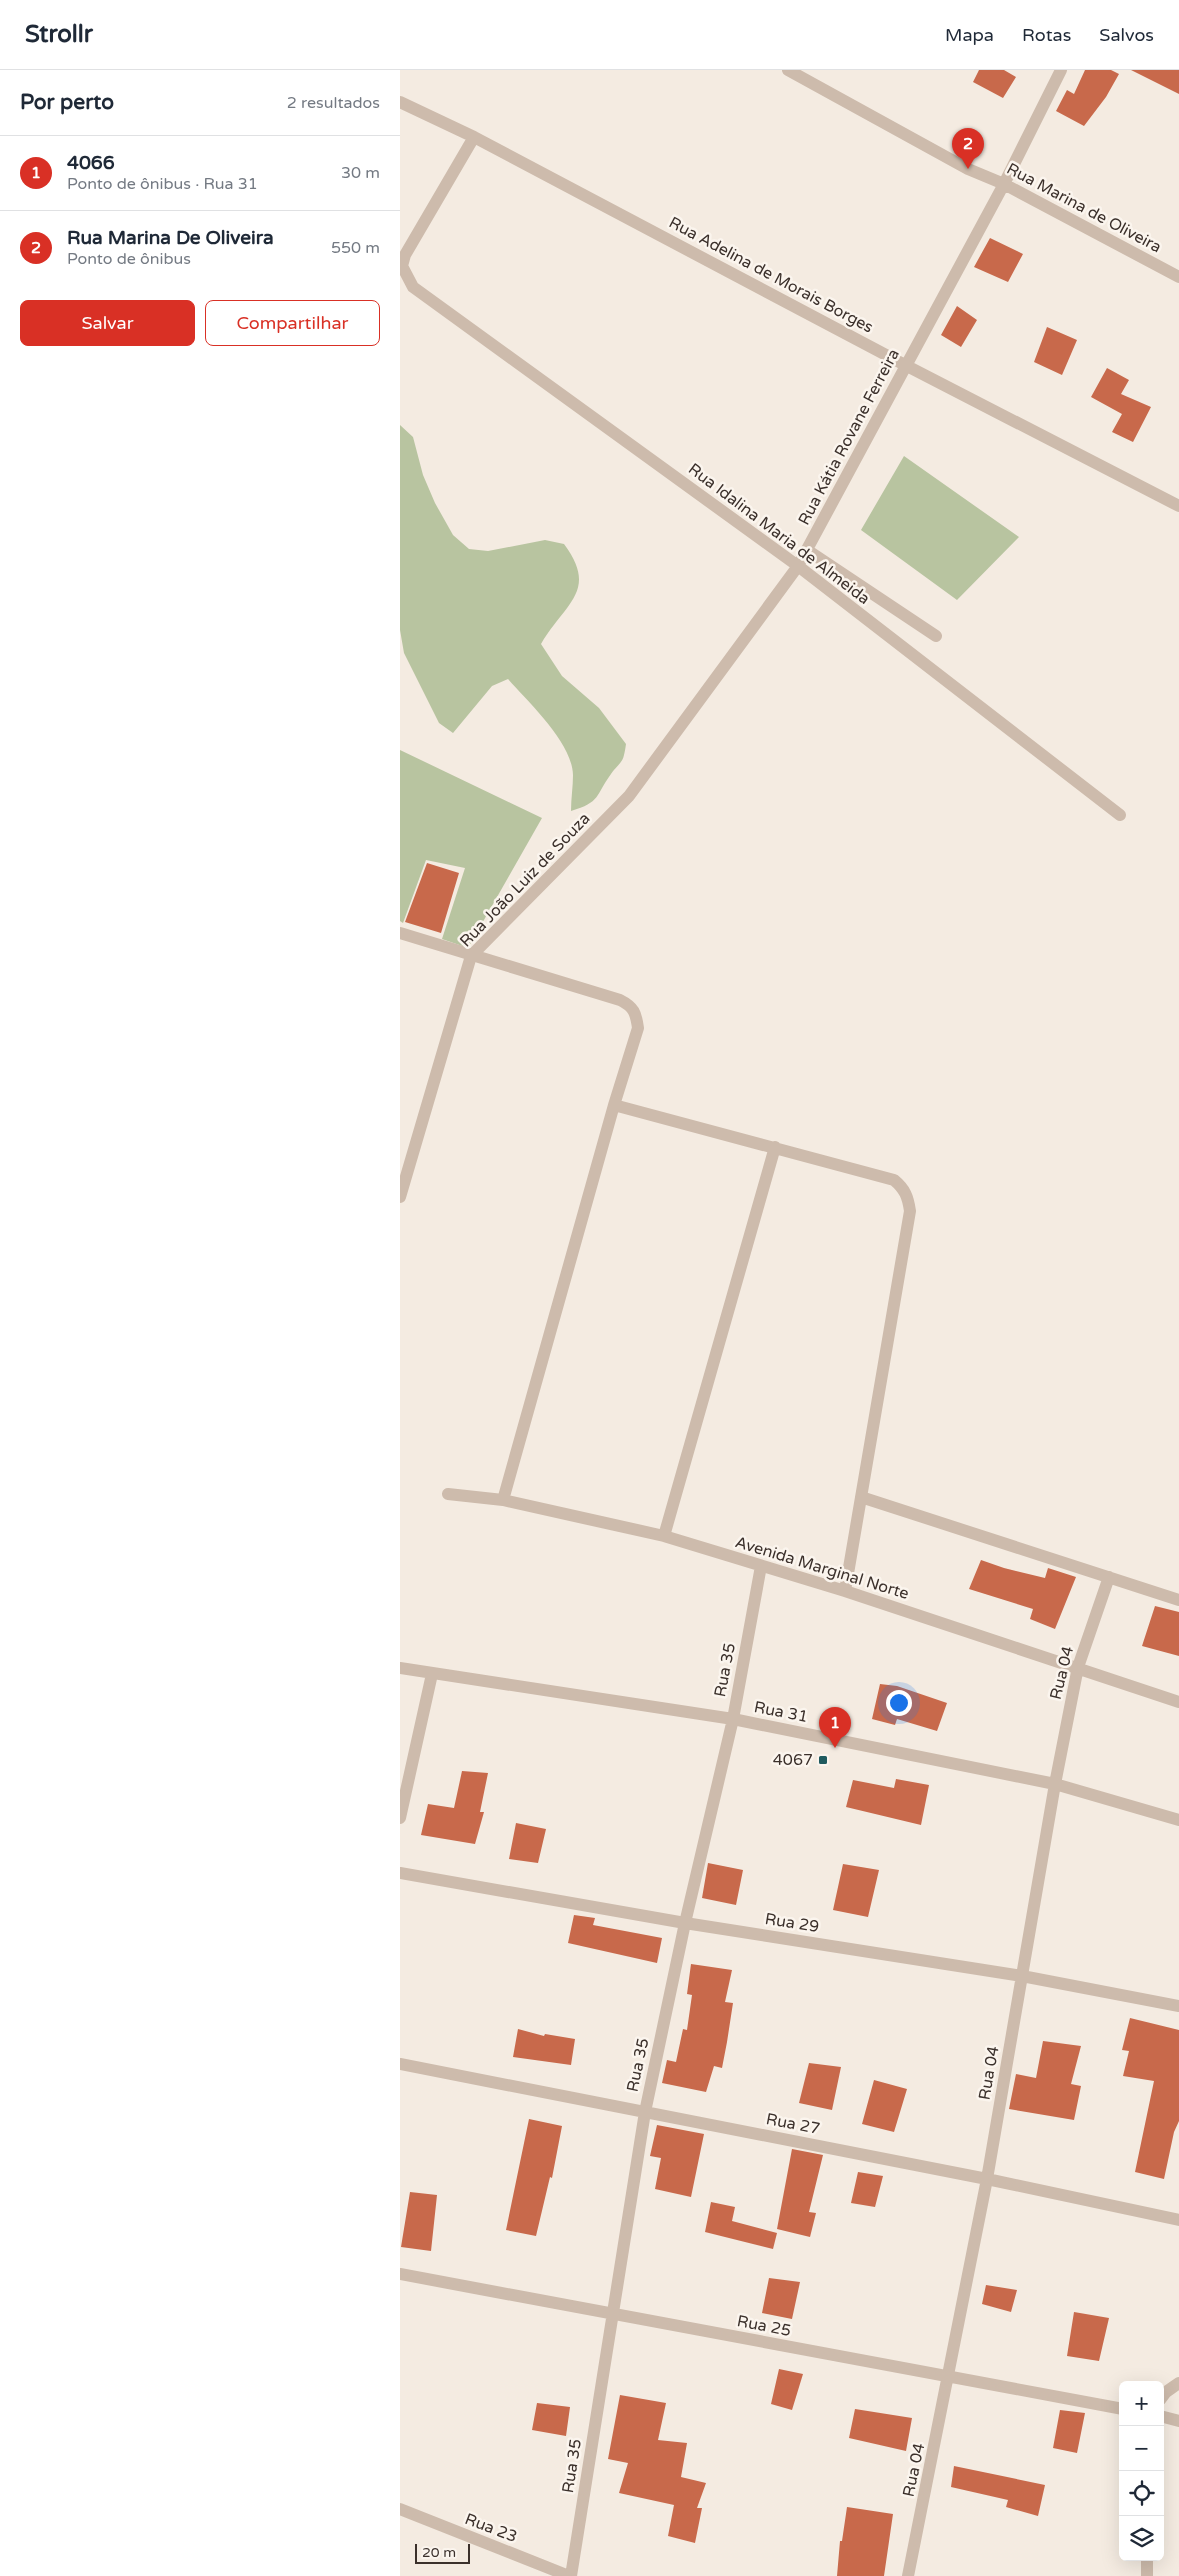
<!DOCTYPE html>
<html lang="pt">
<head>
<meta charset="utf-8">
<style>
  body { margin:0; font-family:"Varela Round",sans-serif; background:#f6f6f7; color:#1f2937 }
  .controls { position:absolute; right:15px; bottom:15px; display:grid; overflow:hidden; border-radius:8px; box-shadow:0 5px 20px #0002 }
  .controls button { width:45px; height:45px; display:grid; place-items:center; padding:0; border:0; border-bottom:1px solid #e0e1e3; background:#fff; color:#1f2937; font:25px sans-serif }
  .scale { position:absolute; left:15px; bottom:12px; width:55px; box-sizing:border-box; padding-left:5px; border:2px solid #3b302b; border-top:0; font-size:14px; line-height:18px; white-space:nowrap; color:#3b302b; -webkit-text-stroke:4px #fbf5ee; paint-order:stroke }
  .you { position:absolute; left:498px; top:1632px; width:18px; height:18px; margin:-12px; border:4px solid #fff; border-radius:50%; background:#1a73e8; box-shadow:0 0 0 8px #1a73e833 }
  .badge { display:grid; place-items:center; width:32px; height:32px; border-radius:50%; background:#d93025; color:#fff; font-size:16px; font-weight:700 }
  .pin { position:absolute; translate:-50% -41px; filter:drop-shadow(0 1px 2px #0008) }
  .pin::after { content:''; position:absolute; top:26px; width:18px; height:15px; background:inherit; clip-path:polygon(0 0,100% 0,50% 100%) }
  .list { margin:0; padding:0; list-style:none }
  h2 { display:flex; justify-content:space-between; align-items:center; height:65px; margin:0; padding:0 20px; font-size:21px }
  h2 small { font-size:16px; font-weight:400; color:#747a83 }
  .list li { display:grid; grid-template-columns:32px 1fr auto; gap:15px; align-items:center; box-sizing:border-box; height:75px; padding:0 20px; border-top:1px solid #e0e1e3 }
  .list b { display:block; font-size:19px; white-space:nowrap }
  .list p { margin:0; font-size:16px; white-space:nowrap; color:#747a83 }
  .list em { font-size:16px; font-style:normal; color:#747a83 }
  .actions { display:flex; gap:10px; padding:15px 20px }
  .actions a { flex:1; padding:11px 0; border:1px solid #d93025; border-radius:8px; text-align:center; font-size:18px; color:#d93025 }
  .actions .main { background:#d93025; color:#fff }
  .icon { flex:none; width:28px; height:28px; fill:none; stroke:currentColor; stroke-width:2; stroke-linecap:round; stroke-linejoin:round }
  .map { position:relative; flex:none; width:779px; height:2506px; overflow:hidden }
  header { display:flex; align-items:center; gap:30px; box-sizing:border-box; height:70px; padding:0 25px; background:#fff; border-bottom:1px solid #e0e1e3 }
  header strong { font-size:24px }
  nav { display:flex; gap:28px; margin-inline-start:auto; font-size:18px }
  main { display:flex }
  aside { flex:1; background:#fff }
  .map>svg:first-child { display:block }
  .green { fill:#b8c4a0 }
  .building { fill:#c8694b }
  .lines { fill:none; stroke-linecap:round; stroke-linejoin:round }
  .minor { stroke:#cdbbac; stroke-width:12 }
  .poi-dot { fill:#1f5a5e; stroke:#fbf5ee; stroke-width:2 }
  .labels { text-anchor:middle; dominant-baseline:central; stroke-width:5; stroke-linejoin:round; paint-order:stroke }
  .street-label { font-size:16px; fill:#3b302b; stroke:#fbf5ee }
  .poi-label { font-size:16px; fill:#3b302b; stroke:#fbf5ee; text-anchor:end }
</style>
</head>
<body>
<header>
<strong>Strollr</strong>
<nav><a>Mapa</a><a>Rotas</a><a>Salvos</a></nav>
</header>
<main>
<aside>
<h2>Por perto<small>2 resultados</small></h2>
<ul class="list">
<li><span class="badge">1</span><div><b>4066</b><p>Ponto de ônibus · Rua 31</p></div><em>30 m</em></li>
<li><span class="badge">2</span><div><b>Rua Marina De Oliveira</b><p>Ponto de ônibus</p></div><em>550 m</em></li>
</ul>
<div class="actions"><a class="main">Salvar</a><a>Compartilhar</a></div>
</aside>
<div class="map">
<svg width="779" height="2506" viewBox="0 0 779 2506">
  <rect width="100%" height="100%" fill="#f4ebe1"/>
  <path class="green" d="M 0,355 L 13,367 L 23,405 L 35,433 L 53,465 L 69,479 L 88,481 L 145,470 L 164,474 C 199,521 165,533 141,574 L 162,606 L 199,638 L 226,674 C 223,695 222,689 211,704 C 195,726 201,732 171,741 C 171,728 173,717 173,705 C 172,672 129,633 108,609 L 92,616 L 53,663 L 39,653 L 4,583 L 0,560 Z
    M 504,386 L 619,467 L 557,530 L 461,460 Z
    M 0,680 L 142,748 L 68,878 L 42,869 L 65,798 L 26,790 L 3,853 L 0,851 Z"/>
  <path class="building" d="M 579,0 L 604,0 L 616,7 L 603,28 L 573,12 Z
    M 685,0 L 711,0 L 719,4 L 706,27 L 684,56 L 656,41 L 667,20 L 674,24 Z
    M 731,0 L 779,0 L 779,24 Z
    M 590,168 L 623,184 L 608,212 L 574,197 Z
    M 557,236 L 577,250 L 561,277 L 541,265 Z
    M 647,257 L 677,270 L 662,305 L 634,292 Z
    M 707,298 L 729,310 L 721,324 L 751,337 L 733,372 L 712,362 L 722,344 L 691,327 Z
    M 27,793 L 59,803 L 41,863 L 5,852 Z
    M 581,1490 L 604,1498 L 645,1508 L 648,1498 L 676,1507 L 655,1559 L 630,1549 L 633,1539 L 569,1519 Z
    M 755,1536 L 779,1542 L 779,1586 L 742,1576 Z
    M 480,1614 L 497,1616 L 547,1633 L 537,1661 L 497,1649 L 495,1655 L 472,1649 Z
    M 62,1701 L 88,1703 L 80,1742 L 84,1742 L 75,1774 L 21,1765 L 28,1734 L 54,1738 Z
    M 496,1709 L 529,1715 L 521,1755 L 446,1737 L 453,1710 L 494,1718 Z
    M 116,1753 L 146,1759 L 138,1793 L 109,1789 Z
    M 308,1793 L 343,1800 L 336,1835 L 302,1828 Z
    M 443,1794 L 479,1800 L 468,1847 L 433,1840 Z
    M 174,1845 L 195,1848 L 193,1855 L 262,1868 L 257,1893 L 168,1873 Z
    M 291,1894 L 332,1900 L 325,1932 L 333,1933 L 327,1972 L 322,1998 L 314,1996 L 306,2022 L 262,2013 L 267,1990 L 276,1992 L 283,1959 L 287,1960 L 292,1925 L 287,1924 Z
    M 730,1948 L 779,1960 L 779,2051 L 774,2062 L 764,2109 L 735,2102 L 754,2011 L 723,2006 L 729,1981 L 722,1980 Z
    M 118,1959 L 144,1966 L 145,1964 L 175,1969 L 171,1995 L 113,1987 Z
    M 643,1971 L 681,1976 L 671,2014 L 681,2016 L 674,2050 L 609,2039 L 616,2004 L 636,2008 Z
    M 409,1993 L 441,1997 L 432,2040 L 399,2033 Z
    M 474,2010 L 507,2019 L 494,2062 L 462,2054 Z
    M 129,2049 L 162,2056 L 152,2108 L 150,2107 L 136,2166 L 106,2160 Z
    M 257,2055 L 304,2064 L 291,2127 L 255,2119 L 261,2088 L 250,2086 Z
    M 392,2079 L 423,2085 L 409,2142 L 416,2143 L 410,2167 L 377,2159 Z
    M 458,2102 L 483,2106 L 475,2137 L 451,2133 Z
    M 10,2122 L 37,2125 L 31,2181 L 1,2177 Z
    M 311,2132 L 335,2137 L 332,2151 L 377,2163 L 373,2179 L 305,2162 Z
    M 369,2208 L 400,2212 L 392,2249 L 362,2243 Z
    M 586,2215 L 617,2220 L 611,2242 L 582,2234 Z
    M 674,2242 L 709,2248 L 699,2291 L 667,2286 Z
    M 379,2299 L 403,2304 L 392,2340 L 371,2334 Z
    M 220,2325 L 266,2333 L 258,2370 L 287,2373 L 281,2407 L 306,2413 L 297,2438 L 302,2438 L 295,2473 L 268,2466 L 274,2435 L 219,2423 L 228,2393 L 208,2389 Z
    M 137,2333 L 170,2337 L 166,2366 L 132,2360 Z
    M 455,2339 L 512,2348 L 506,2381 L 449,2368 Z
    M 660,2340 L 685,2343 L 677,2383 L 653,2378 Z
    M 554,2396 L 645,2415 L 638,2446 L 606,2437 L 608,2430 L 551,2417 Z
    M 447,2437 L 493,2444 L 484,2506 L 437,2506 L 440,2471 L 442,2471 Z"/>
  <g class="lines">
    <path class="minor" d="M 388,0 L 568,99 L 604,114 L 779,207
      M 0,32 L 74,67 L 505,295 L 779,436
      M 74,67 L 5,185 L 2,196 L 13,217 L 398,496 L 720,745
      M 407,480 L 536,566
      M 0,863 L 220,930 C 234,937 236,943 238,958 L 214,1035 L 103,1430
      M 214,1035 L 494,1110 C 505,1119 508,1127 510,1141 L 445,1521
      M 0,1127 L 71,886 L 229,726 L 398,496 L 604,114 L 661,0
      M 48,1424 L 103,1430 L 264,1466 L 445,1521 L 779,1632
      M 461,1427 L 779,1530
      M 264,1466 L 375,1077
      M 0,1598 L 333,1649 L 655,1714 L 779,1750
      M 0,1748 L 32,1604
      M 0,1803 L 285,1853 L 622,1906 L 779,1936
      M 0,1994 L 587,2109 L 779,2150
      M 0,2204 L 723,2339
      M 760,2330 L 766,2322 L 779,2313
      M 760,2346 L 779,2351
      M 0,2439 L 169,2506
      M 171,2506 L 245,2042 L 285,1853 L 333,1649 L 361,1496
      M 508,2506 L 587,2109 L 655,1714 L 678,1597 L 709,1507
      M 747,2506 L 747,2487"/>
  </g>
  <rect class="poi-dot" x="418" y="1685" width="10" height="10" rx="2.5"/>
  <g class="labels">
    <g class="street-label">
      <text transform="translate(684 138) rotate(28)">Rua Marina de Oliveira</text>
      <text transform="translate(371 205) rotate(28)">Rua Adelina de Morais Borges</text>
      <text transform="translate(449 367) rotate(-62)">Rua Kátia Rovane Ferreira</text>
      <text transform="translate(379 464) rotate(37)">Rua Idalina Maria de Almeida</text>
      <text transform="translate(125 810) rotate(-46)">Rua João Luiz de Souza</text>
      <text transform="translate(422 1498) rotate(17)">Avenida Marginal Norte</text>
      <text transform="translate(325 1600) rotate(-79)">Rua 35</text>
      <text transform="translate(662 1603) rotate(-76)">Rua 04</text>
      <text transform="translate(381 1642) rotate(11)">Rua 31</text>
      <text transform="translate(392 1853) rotate(9)">Rua 29</text>
      <text transform="translate(238 1995) rotate(-78)">Rua 35</text>
      <text transform="translate(589 2003) rotate(-80)">Rua 04</text>
      <text transform="translate(393 2054) rotate(11)">Rua 27</text>
      <text transform="translate(364 2256) rotate(11)">Rua 25</text>
      <text transform="translate(172 2396) rotate(-81)">Rua 35</text>
      <text transform="translate(514 2400) rotate(-78)">Rua 04</text>
      <text transform="translate(91 2458) rotate(21)">Rua 23</text>
    </g>
    <g class="poi-label">
      <text x="413" y="1690">4067</text>
    </g>
  </g>
</svg>
<div class="controls">
<button>+</button>
<button>−</button>
<button><svg class="icon" aria-label="locate" viewBox="0 0 24 24"><circle cx="12" cy="12" r="6"/><path d="M12 2v4M12 18v4M2 12h4M18 12h4"/></svg></button>
<button><svg class="icon" aria-label="layers" viewBox="0 0 24 24"><path d="M12 4l9 5-9 5-9-5zM3 14l9 5 9-5"/></svg></button>
</div>
<div class="scale">20 m</div>
<div class="you"></div>
<div class="pin badge" style="left:435px;top:1678px">1</div>
<div class="pin badge" style="left:568px;top:99px">2</div>
</div>
</main>
</body>
</html>
